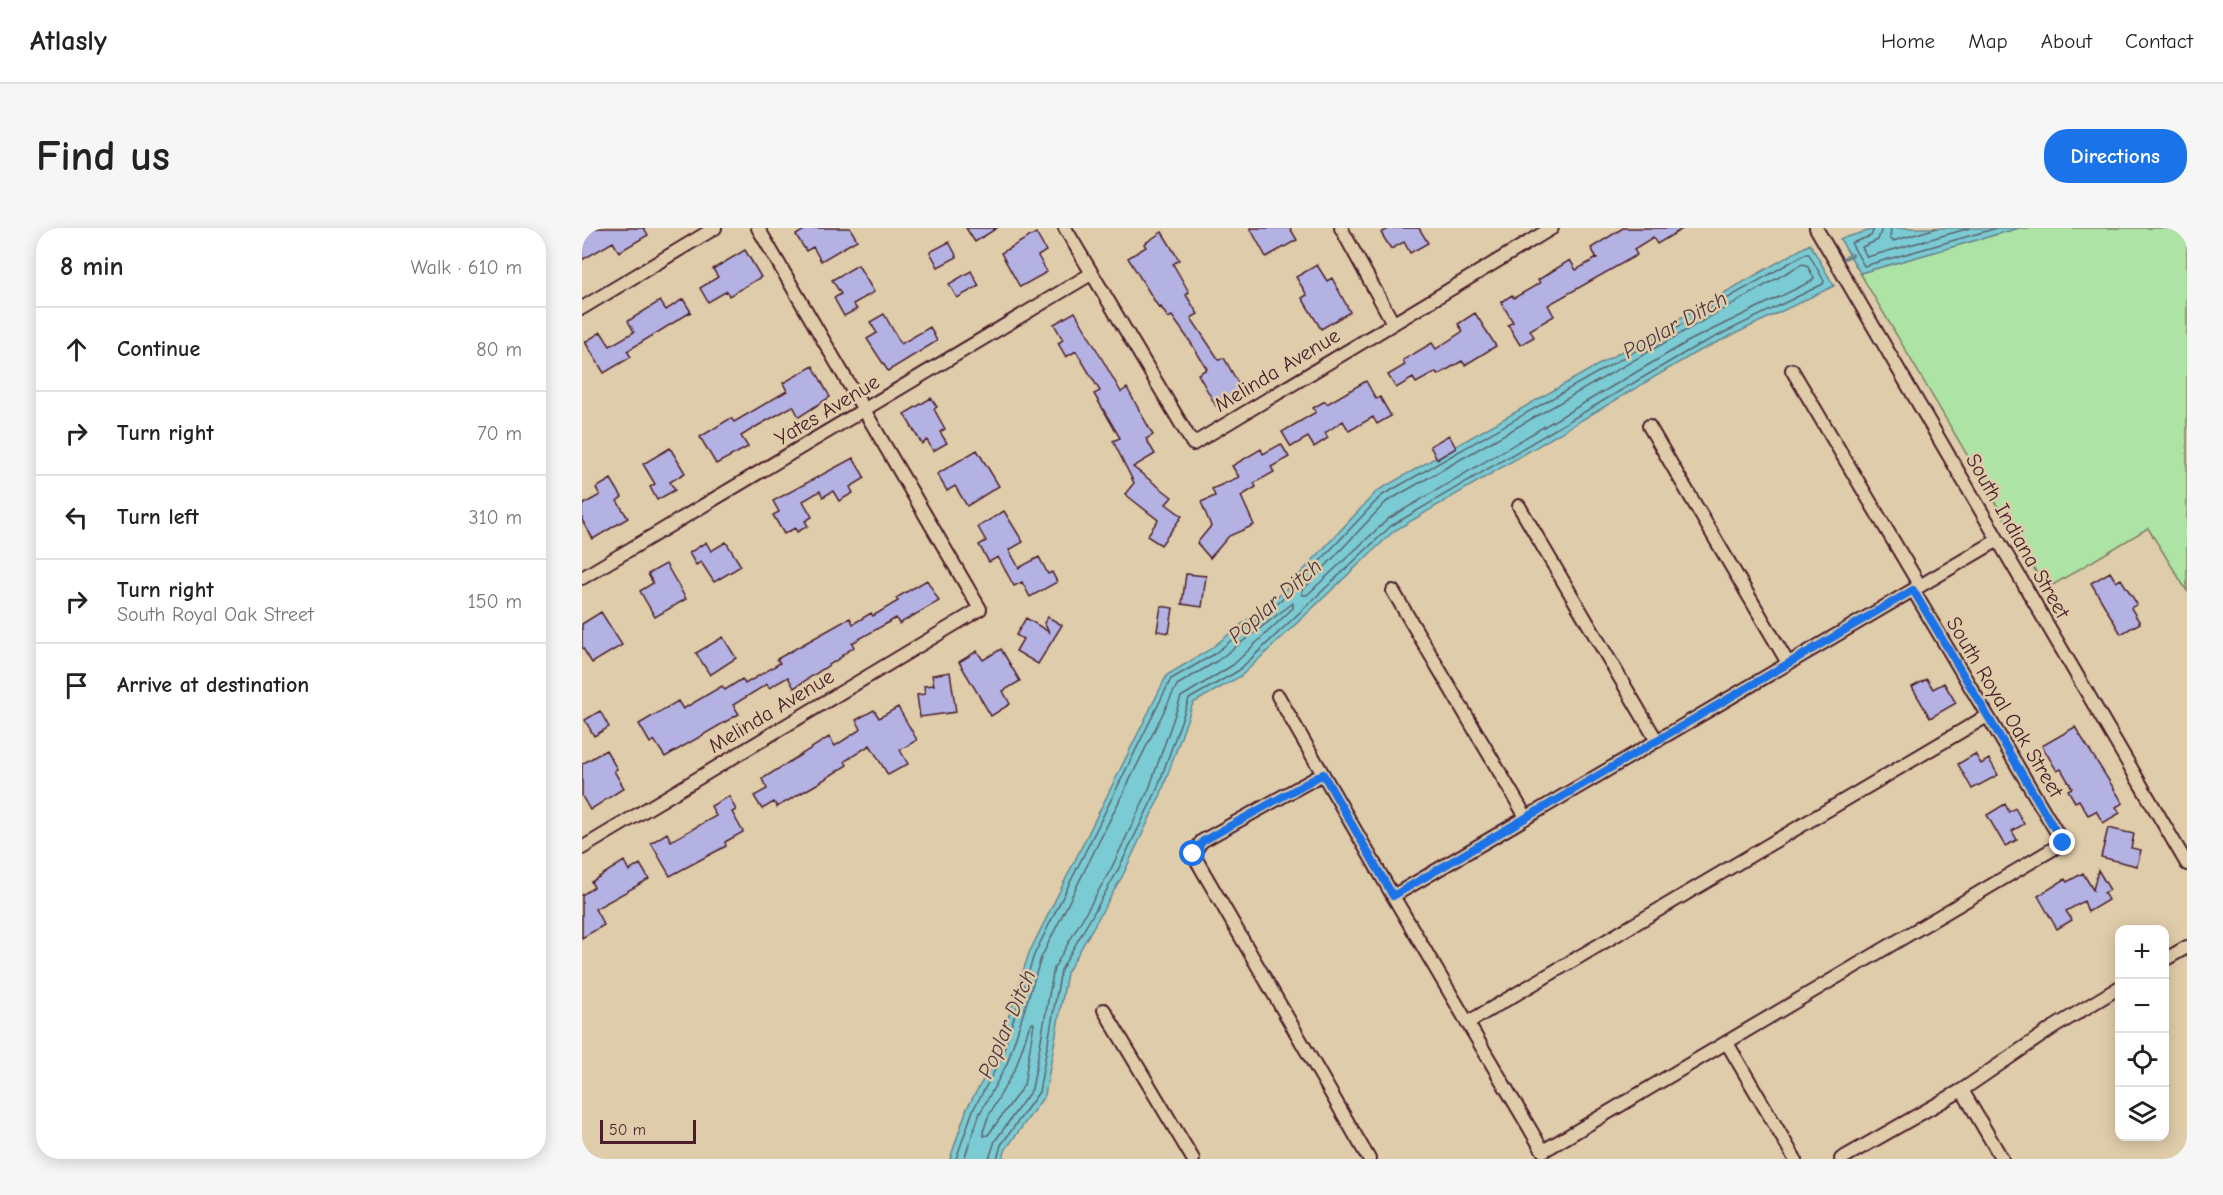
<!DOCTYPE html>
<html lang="en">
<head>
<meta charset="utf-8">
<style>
  body { margin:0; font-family:"Comic Neue",sans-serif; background:#f6f6f6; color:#222 }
  .controls { position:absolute; right:18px; bottom:18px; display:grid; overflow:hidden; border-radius:12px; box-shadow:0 3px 15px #0003 }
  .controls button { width:54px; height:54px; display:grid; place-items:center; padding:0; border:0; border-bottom:2px solid #e0e0e0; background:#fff; color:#222; font:30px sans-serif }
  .scale { position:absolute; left:18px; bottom:15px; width:96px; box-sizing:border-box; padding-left:6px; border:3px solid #4a1f2b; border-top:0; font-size:16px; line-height:21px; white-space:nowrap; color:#4a1f2b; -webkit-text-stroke:4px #dfccaa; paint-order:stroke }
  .stop { position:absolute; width:18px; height:18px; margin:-14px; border:4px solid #1a73e8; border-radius:50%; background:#fff }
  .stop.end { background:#1a73e8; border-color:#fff; box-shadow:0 2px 6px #0008 }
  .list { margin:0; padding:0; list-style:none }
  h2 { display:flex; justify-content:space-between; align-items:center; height:78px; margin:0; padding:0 24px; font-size:26px }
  h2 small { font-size:20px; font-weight:400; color:#767676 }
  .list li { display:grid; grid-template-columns:39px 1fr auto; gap:18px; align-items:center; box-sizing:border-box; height:84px; padding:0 24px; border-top:2px solid #e0e0e0 }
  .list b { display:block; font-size:22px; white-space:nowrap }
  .list p { margin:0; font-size:20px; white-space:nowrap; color:#767676 }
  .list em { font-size:20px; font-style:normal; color:#767676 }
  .icon { flex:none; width:33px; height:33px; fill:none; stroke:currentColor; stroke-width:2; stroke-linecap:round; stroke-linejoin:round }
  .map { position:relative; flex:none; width:1605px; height:931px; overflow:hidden; border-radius:24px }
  header { display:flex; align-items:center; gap:36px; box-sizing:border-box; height:84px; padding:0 30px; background:#fff; border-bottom:2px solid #e0e0e0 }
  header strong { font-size:28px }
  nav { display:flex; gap:33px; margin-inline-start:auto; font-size:21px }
  .intro { display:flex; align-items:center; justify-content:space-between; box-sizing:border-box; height:144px; padding:0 36px }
  h1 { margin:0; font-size:42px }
  .button { padding:15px 27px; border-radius:24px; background:#1a73e8; color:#fff; font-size:21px; font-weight:700 }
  main { display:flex; gap:36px; padding:0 36px }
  aside { flex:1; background:#fff; border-radius:24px; box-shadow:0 3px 15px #0003 }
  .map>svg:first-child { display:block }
  .green { fill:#aee3a6; stroke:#7c8168; stroke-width:1.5 }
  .water { fill:#7acbd3; stroke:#678690; stroke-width:1.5 }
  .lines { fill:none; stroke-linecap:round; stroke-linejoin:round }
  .shore { stroke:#5d646e; stroke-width:1.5 }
  .stream { stroke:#678690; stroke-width:4 }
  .building { fill:#b4b2e3; stroke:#4a1f2b; stroke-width:1.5 }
  .minor-casing { stroke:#4a1f2b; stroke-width:16 }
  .minor { stroke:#dfccaa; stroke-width:12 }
  .route { stroke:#1a73e8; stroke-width:8 }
  .labels { text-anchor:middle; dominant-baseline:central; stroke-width:5; stroke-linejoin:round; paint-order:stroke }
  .street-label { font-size:21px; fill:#4a1f2b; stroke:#dfccaa }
  .water-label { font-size:22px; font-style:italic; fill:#513944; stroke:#dfccaa }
</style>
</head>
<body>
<header>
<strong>Atlasly</strong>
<nav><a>Home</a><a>Map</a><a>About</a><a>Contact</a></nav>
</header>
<div class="intro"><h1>Find us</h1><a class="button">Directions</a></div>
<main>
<aside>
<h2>8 min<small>Walk · 610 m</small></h2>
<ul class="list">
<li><svg class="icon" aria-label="ahead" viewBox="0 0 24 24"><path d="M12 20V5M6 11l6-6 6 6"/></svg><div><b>Continue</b></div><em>80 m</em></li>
<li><svg class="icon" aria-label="right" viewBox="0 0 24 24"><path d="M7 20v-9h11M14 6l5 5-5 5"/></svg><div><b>Turn right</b></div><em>70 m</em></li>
<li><svg class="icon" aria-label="left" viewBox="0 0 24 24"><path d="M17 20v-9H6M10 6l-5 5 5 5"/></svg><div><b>Turn left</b></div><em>310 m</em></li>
<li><svg class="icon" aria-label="right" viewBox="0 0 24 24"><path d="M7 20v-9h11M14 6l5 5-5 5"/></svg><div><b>Turn right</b><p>South Royal Oak Street</p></div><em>150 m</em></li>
<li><svg class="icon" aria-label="arrive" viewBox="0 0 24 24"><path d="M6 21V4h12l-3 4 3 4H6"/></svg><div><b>Arrive at destination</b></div></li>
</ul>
</aside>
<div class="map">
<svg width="1605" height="931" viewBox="0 0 1605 931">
  <rect width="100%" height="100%" fill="#dfccaa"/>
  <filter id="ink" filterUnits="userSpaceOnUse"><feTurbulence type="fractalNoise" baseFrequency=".0167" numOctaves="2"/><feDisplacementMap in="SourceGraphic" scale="12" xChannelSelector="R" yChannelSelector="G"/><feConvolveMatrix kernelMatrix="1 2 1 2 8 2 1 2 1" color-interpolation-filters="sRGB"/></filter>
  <g filter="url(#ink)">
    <path class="green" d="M 1437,0 L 1605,0 L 1605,363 L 1566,300 L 1464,361 L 1278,45 Z"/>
    <path class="water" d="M 1296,0 L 1437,0 L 1278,45 L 1258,11 Z
      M 1228,16 L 1252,58 L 1113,125 L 812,303 L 659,448 L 611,475 L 579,566 L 541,647 L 485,745 L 463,867 L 424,921 L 420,931 L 368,931 L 385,880 L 413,831 L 447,725 L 585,447 L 627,422 L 704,361 L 795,263 Z"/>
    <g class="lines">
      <path class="shore" d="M 1292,0 L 1289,8 L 1269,15 L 1282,38 L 1415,0
        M 1300,0 L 1296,12 L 1280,19 L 1285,29 L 1388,0
        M 1309,0 L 1308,10 L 1311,13 L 1355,0
        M 1220,36 L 1225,37 L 1232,50 L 1230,53 L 1107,113 L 806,291 L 725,367 L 720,367 L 720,363 L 804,274 Z
        M 452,795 L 442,857 L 406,907 L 402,908 L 401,904 L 406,889 L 434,839 L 448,796 Z
        M 374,931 L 391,882 L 418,833 L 452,727 L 589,451 L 631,427 L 708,365 L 799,268 L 1223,26 L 1227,26 L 1242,53 L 1241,56 L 1111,120 L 809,298 L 656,443 L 607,471 L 574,564 L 535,644 L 479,742 L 457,864 L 419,917 L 415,931
        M 382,931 L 398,885 L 425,836 L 459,730 L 595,457 L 635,433 L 711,375 L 711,380 L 651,437 L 599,469 L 567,561 L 529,641 L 472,740 L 450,861 L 413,913 L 407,931"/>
      <path class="stream" d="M 1260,31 L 1270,27"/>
    </g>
    <path class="building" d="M 0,0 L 62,0 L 66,7 L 37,24 L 31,14 L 0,32 Z
      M 225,0 L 268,0 L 275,12 L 239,33 L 231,19 L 224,23 L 214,7 Z
      M 384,0 L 415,0 L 393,14 Z
      M 668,0 L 708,0 L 715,12 L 684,29 Z
      M 808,0 L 837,0 L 846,15 L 828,25 L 822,14 L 809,21 L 799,5 Z
      M 1041,0 L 1102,0 L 1075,16 L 1071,9 L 1052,21 L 1055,27 L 966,77 L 972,88 L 948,102 L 952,109 L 938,117 L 926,97 L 931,94 L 919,74 L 930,67 L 932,70 L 958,55 L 956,52 L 988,32 L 994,42 L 1015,30 L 1009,20 Z
      M 580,4 L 597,32 L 591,36 L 607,64 L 604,67 L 616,86 L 609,90 L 637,132 L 642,130 L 660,162 L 634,178 L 616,146 L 625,141 L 609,115 L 590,88 L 586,90 L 579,79 L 577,80 L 546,30 L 564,19 L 562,16 Z
      M 454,5 L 464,23 L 456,28 L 465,44 L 438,59 L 419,25 Z
      M 367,14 L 375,29 L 356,39 L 348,24 Z
      M 163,22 L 179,49 L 147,68 L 145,63 L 126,74 L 118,60 L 136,49 L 131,41 Z
      M 276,37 L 292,64 L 271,76 L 275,81 L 262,88 L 252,70 L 259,66 L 250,52 Z
      M 735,37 L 745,53 L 750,50 L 768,84 L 739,101 L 720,70 L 725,67 L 714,49 Z
      M 389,43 L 397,58 L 375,70 L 367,56 Z
      M 101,71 L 109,84 L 45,123 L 49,129 L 22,145 L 3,114 L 19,104 L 28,118 L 52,104 L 46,93 L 78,73 L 84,82 Z
      M 493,84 L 539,164 L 545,160 L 571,207 L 564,211 L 573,226 L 551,239 L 590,269 L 584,276 L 600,288 L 579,317 L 565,308 L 576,292 L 543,266 L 552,255 L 531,213 L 538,210 L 512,166 L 518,163 L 494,123 L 484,129 L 476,115 L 481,112 L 472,96 Z
      M 893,85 L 914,118 L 883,137 L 880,133 L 856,147 L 854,144 L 834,155 L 831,150 L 814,160 L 806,147 L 823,137 L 821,132 L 850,115 L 854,121 L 881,103 L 876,96 Z
      M 302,86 L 319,116 L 348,99 L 355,113 L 306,143 L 285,111 L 295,105 L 288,94 Z
      M 231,138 L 248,169 L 217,189 L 211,178 L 177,197 L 159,208 L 166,219 L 134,236 L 118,209 L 149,190 L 152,194 L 205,163 L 201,155 Z
      M 784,153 L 794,171 L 798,169 L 809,188 L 795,196 L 791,189 L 767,203 L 761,193 L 743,205 L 746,210 L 732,219 L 726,209 L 709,219 L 700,204 L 734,184 L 731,180 L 743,173 L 745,176 Z
      M 349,170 L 355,179 L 352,181 L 363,201 L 358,204 L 365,215 L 351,223 L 345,212 L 340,216 L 322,186 Z
      M 867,207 L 874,220 L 855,231 L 848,218 Z
      M 699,216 L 707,229 L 689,239 L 692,244 L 672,255 L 674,259 L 659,268 L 672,297 L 647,308 L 628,330 L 615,315 L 629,298 L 619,274 L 633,268 L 630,261 L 657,249 L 650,238 L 679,221 L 681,226 Z
      M 88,220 L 103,245 L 88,254 L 93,262 L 75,272 L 68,259 L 73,256 L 61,236 Z
      M 395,222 L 417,258 L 385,278 L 373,258 L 365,263 L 355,246 Z
      M 271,230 L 283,250 L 268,259 L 271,265 L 257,273 L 251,263 L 241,269 L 238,263 L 221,273 L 230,289 L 223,293 L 226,298 L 215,304 L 213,300 L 202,306 L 191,287 L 197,284 L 191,273 Z
      M 29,251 L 40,269 L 35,273 L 46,290 L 11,311 L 0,292 L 0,277 L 18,267 L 14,260 Z
      M 422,283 L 441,314 L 427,322 L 437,340 L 457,329 L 466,346 L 470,344 L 475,354 L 448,369 L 440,354 L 432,358 L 416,329 L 407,334 L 397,317 L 404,313 L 396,299 Z
      M 124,314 L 129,323 L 144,314 L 159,338 L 132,354 L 119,334 L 114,337 L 107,325 Z
      M 84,336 L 104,371 L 73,389 L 58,363 L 71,355 L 66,346 Z
      M 1528,344 L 1534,354 L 1539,351 L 1555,376 L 1549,380 L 1558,395 L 1539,406 L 1509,355 Z
      M 604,346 L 624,348 L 620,379 L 600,376 Z
      M 345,352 L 357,373 L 317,396 L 314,390 L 270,415 L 272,419 L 260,427 L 261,428 L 212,460 L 206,449 L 187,460 L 185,456 L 151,477 L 157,486 L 83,529 L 72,512 L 68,515 L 57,496 L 96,473 L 101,481 L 140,458 L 143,462 L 160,451 L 163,456 L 198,435 L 195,431 L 227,413 L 268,390 L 271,396 L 289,385 L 291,388 L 316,373 L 314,370 Z
      M 579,378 L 591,380 L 587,405 L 575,403 Z
      M 19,384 L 40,417 L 10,435 L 0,419 L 0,396 Z
      M 466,389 L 480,397 L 456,436 L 434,423 L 441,411 L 434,407 L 444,390 L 467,404 L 462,395 Z
      M 141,409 L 154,430 L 128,447 L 114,425 Z
      M 419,421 L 438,453 L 421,463 L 428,476 L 409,488 L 377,434 L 395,423 L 401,432 Z
      M 368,444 L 374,484 L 338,489 L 335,467 L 343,466 L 342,458 L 352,457 L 350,447 Z
      M 1345,451 L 1351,461 L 1362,455 L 1374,475 L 1348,490 L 1330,459 Z
      M 316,479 L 335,512 L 318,522 L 326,536 L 306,547 L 288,517 L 263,533 L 265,537 L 235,556 L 195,579 L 192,574 L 180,581 L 172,568 L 185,561 L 180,551 L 247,509 L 253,518 L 279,501 L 274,492 L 292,482 L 297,490 Z
      M 18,483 L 27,499 L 12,508 L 3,492 Z
      M 1493,499 L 1541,575 L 1534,579 L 1538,585 L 1521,595 L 1514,583 L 1506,587 L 1497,572 L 1493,574 L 1486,562 L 1490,560 L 1479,541 L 1475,543 L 1460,518 Z
      M 24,522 L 35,541 L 32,543 L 42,560 L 8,582 L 0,568 L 0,536 Z
      M 1393,526 L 1399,536 L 1407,531 L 1416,547 L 1390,561 L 1376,536 Z
      M 147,568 L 154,582 L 150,584 L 161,604 L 143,614 L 144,618 L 88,648 L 69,615 L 85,605 L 89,613 L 134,588 L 129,578 Z
      M 1423,576 L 1427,584 L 1433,580 L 1442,596 L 1430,603 L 1435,612 L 1423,618 L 1405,587 Z
      M 1526,600 L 1552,606 L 1549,620 L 1559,622 L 1555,638 L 1519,629 Z
      M 42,633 L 47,643 L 58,636 L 67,651 L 13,681 L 22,697 L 0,710 L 0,667 L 12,659 L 9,654 Z
      M 1516,642 L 1528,662 L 1522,665 L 1526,672 L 1506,684 L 1502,673 L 1484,683 L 1490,692 L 1475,701 L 1456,668 L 1483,651 L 1485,654 L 1501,645 L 1511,662 Z"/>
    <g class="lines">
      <g class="minor-casing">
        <path id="minor" d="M 483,0 L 611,216 L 970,0
          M 759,0 L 811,95
          M 1234,0 L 1605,636
          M 0,80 L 133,0
          M 1210,142 L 1338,358
          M 1067,198 L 1206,435
          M 937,278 L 1075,513
          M 0,350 L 509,46
          M 1331,362 L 1481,615 L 961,923 L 811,668 L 1416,312
          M 811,363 L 944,589
          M 696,468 L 811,668
          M 741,546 L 620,613 L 611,626 L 787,931
          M 0,620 L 398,381 L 176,0
          M 1582,732 L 1605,719
          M 522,782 L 611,931
          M 885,795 L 1405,488
          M 1145,815 L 1213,931
          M 1380,862 L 1420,931
          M 1259,931 L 1380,862 L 1469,801 L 1538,759"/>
      </g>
      <use href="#minor" class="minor"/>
    </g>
  </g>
  <g class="lines" filter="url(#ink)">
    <path class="route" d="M 611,626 L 621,613 L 741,546 L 811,668 L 1331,362 L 1481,615"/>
  </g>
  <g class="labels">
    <g class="street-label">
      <text transform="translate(695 142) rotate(-31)">Melinda Avenue</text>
      <text transform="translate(245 182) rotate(-31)">Yates Avenue</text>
      <text transform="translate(1436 308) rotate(60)">South Indiana Street</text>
      <text transform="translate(1423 479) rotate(59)">South Royal Oak Street</text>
      <text transform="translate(189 483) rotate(-31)">Melinda Avenue</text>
    </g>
    <g class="water-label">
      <text transform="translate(1093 97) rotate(-29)">Poplar Ditch</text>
      <text transform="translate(693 373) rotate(-41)">Poplar Ditch</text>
      <text transform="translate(425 796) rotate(-67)">Poplar Ditch</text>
    </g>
  </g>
</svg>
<div class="controls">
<button>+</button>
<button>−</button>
<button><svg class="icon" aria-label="locate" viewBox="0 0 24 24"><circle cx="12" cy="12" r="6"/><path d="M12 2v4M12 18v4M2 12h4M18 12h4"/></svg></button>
<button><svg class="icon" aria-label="layers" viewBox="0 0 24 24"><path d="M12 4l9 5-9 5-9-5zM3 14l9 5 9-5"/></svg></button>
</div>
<div class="scale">50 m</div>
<div class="stop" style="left:611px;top:626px"></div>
<div class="stop end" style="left:1481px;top:615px"></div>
</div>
</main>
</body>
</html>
